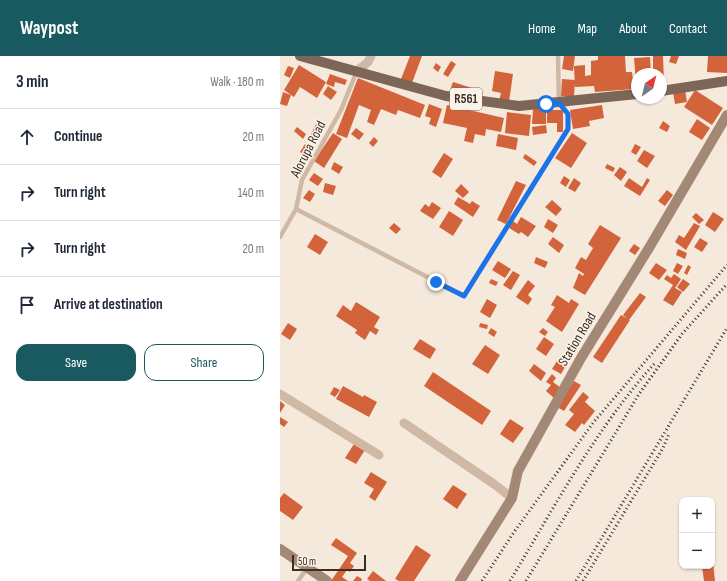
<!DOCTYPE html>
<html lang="en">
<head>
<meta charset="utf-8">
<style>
  body { margin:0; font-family:"Sofia Sans Condensed",sans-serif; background:#f6f6f7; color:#1f2937 }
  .controls { position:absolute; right:12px; bottom:12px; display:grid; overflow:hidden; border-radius:8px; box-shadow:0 1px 3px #0004 }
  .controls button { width:36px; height:36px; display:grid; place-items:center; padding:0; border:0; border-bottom:1px solid #e0e1e3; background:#fff; color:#1f2937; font:20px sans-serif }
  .compass { position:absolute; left:351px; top:12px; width:36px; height:36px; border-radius:50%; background:#fff; box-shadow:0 1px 3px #0004; rotate:35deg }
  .scale { position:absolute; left:12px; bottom:10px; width:74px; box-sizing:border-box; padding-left:4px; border:2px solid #3a2e27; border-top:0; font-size:11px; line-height:14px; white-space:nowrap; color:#3a2e27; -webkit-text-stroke:3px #fcf3e8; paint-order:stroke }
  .stop { position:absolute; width:12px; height:12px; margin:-9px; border:3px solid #1a73e8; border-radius:50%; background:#fff }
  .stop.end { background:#1a73e8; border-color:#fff; box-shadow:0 1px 4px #0008 }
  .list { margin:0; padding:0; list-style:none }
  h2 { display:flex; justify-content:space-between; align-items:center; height:52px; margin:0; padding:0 16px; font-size:17px }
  h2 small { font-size:13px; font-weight:400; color:#747a83 }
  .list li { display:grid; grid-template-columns:26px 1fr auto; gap:12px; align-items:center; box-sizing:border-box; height:56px; padding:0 16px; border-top:1px solid #e0e1e3 }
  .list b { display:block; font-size:15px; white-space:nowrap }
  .list em { font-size:13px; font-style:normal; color:#747a83 }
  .actions { display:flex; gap:8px; padding:12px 16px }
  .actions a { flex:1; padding:9px 0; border:1px solid #185a60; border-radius:12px; text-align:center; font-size:14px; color:#185a60 }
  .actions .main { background:#185a60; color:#fff }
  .icon { flex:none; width:22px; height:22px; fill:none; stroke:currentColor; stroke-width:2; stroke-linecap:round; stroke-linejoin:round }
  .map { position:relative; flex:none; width:447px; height:525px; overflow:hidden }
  header { display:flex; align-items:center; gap:24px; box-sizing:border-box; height:56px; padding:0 20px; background:#185a60; color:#fff }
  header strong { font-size:19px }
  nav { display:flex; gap:22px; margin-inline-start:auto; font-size:14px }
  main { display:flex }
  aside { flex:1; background:#fff }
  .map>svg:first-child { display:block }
  .building { fill:#d3633b }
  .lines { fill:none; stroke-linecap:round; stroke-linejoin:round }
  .lane { stroke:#cfb9a5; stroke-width:4.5 }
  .street { stroke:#cfb9a5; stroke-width:9 }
  .secondary { stroke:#a38876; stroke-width:10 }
  .primary { stroke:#7d6557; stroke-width:10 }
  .rail { stroke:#3a2e27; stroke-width:3; stroke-dasharray:1 3; stroke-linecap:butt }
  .route { stroke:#1a73e8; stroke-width:5 }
  .labels { text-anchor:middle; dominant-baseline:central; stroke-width:3; stroke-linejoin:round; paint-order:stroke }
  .shield { fill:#fcf3e8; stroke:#746961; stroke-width:1 }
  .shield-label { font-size:13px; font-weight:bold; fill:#3a2e27 }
  .street-label { font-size:14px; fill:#3a2e27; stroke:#fcf3e8 }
</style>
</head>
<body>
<header>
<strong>Waypost</strong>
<nav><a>Home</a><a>Map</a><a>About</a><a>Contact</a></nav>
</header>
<main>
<aside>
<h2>3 min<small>Walk · 180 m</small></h2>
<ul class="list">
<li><svg class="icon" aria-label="ahead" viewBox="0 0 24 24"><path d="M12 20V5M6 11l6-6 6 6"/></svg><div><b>Continue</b></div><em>20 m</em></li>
<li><svg class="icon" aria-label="right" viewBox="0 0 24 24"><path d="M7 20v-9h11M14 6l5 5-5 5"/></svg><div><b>Turn right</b></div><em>140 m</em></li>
<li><svg class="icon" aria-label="right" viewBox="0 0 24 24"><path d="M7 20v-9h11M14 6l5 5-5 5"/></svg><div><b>Turn right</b></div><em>20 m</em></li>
<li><svg class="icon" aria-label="arrive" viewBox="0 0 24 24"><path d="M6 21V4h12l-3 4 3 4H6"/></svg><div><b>Arrive at destination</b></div></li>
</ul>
<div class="actions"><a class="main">Save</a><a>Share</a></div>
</aside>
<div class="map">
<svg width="447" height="525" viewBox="0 0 447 525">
  <rect width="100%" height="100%" fill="#f5e9db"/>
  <path class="building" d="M 130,0 L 142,0 L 132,27 L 121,23 Z
    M 284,0 L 295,0 L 293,15 L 282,13 Z
    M 318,0 L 345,0 L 346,16 L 352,16 L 354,33 L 315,36 L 314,30 L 295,31 L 294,10 L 305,9 L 305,20 L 311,19 L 311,5 L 318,4 Z
    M 373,0 L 383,0 L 384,27 L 381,27 L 381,18 L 373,18 Z
    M 391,0 L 399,0 L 396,8 L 389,6 Z
    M 428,0 L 447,0 L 447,17 L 427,16 Z
    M 370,1 L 371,18 L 357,18 L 356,27 L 354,2 Z
    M 171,5 L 176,8 L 168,21 L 163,18 Z
    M 156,7 L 161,11 L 158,16 L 153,12 Z
    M 19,9 L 46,26 L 37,42 L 20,31 L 14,41 L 4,34 Z
    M 8,10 L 14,12 L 10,22 L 4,19 Z
    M 215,15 L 233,18 L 229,46 L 219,45 L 221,37 L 212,35 Z
    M 50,18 L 67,24 L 65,29 L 55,26 L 54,31 L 46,28 Z
    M 78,22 L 145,49 L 140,62 L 118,54 L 116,59 L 101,53 L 94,69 L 87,66 L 91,54 L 79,49 L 67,82 L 56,78 Z
    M 282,23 L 295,24 L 294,41 L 281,40 Z
    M 173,26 L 192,32 L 189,43 L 169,37 Z
    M 48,30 L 57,36 L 51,44 L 43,38 Z
    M 405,34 L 407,46 L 395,48 L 393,36 Z
    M 415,34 L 443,52 L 432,69 L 404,51 Z
    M 3,36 L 11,39 L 7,50 L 0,48 Z
    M 149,48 L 162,53 L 156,71 L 149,68 L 151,62 L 145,60 Z
    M 167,49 L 224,62 L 221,76 L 206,73 L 205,80 L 195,78 L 193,87 L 184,85 L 187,72 L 163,67 Z
    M 322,49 L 324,62 L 309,65 L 310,70 L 293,73 L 290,54 Z
    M 253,53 L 266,53 L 266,68 L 252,68 Z
    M 267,54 L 283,54 L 283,76 L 277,76 L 277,67 L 267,67 Z
    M 227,56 L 251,59 L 249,80 L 225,77 Z
    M 417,63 L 430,72 L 422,84 L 409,76 Z
    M 383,65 L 390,70 L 387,76 L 379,72 Z
    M 36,68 L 44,72 L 37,86 L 29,83 Z
    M 266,69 L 267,77 L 253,79 L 252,71 Z
    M 17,71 L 26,78 L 23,83 L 14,75 Z
    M 76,72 L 84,78 L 79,84 L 71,78 Z
    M 53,77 L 62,83 L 44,112 L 34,105 Z
    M 292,77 L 307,87 L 291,112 L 275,102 Z
    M 218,78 L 238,82 L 236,94 L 216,90 Z
    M 94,81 L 98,85 L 93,91 L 89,87 Z
    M 25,88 L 34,93 L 29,101 L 20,96 Z
    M 355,88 L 361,91 L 356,99 L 351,96 Z
    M 364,94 L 375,100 L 367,112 L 357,105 Z
    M 164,97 L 173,103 L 161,122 L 152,116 Z
    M 245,98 L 257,106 L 254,110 L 243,102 Z
    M 54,106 L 63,111 L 59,118 L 51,113 Z
    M 327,108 L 335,112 L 333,116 L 325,112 Z
    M 340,111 L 347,116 L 341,125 L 334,119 Z
    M 34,117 L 43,123 L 38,130 L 29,124 Z
    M 284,120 L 290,124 L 286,131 L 280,127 Z
    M 294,122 L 301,127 L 295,136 L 288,132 Z
    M 349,122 L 362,131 L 367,122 L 370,124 L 360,140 L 344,130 Z
    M 236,125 L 246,129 L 226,168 L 217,164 Z
    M 45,127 L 56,130 L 53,139 L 43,136 Z
    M 181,128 L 189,136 L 183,142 L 175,135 Z
    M 29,134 L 35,138 L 30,146 L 23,142 Z
    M 387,134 L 393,139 L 385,150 L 378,145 Z
    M 178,141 L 190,148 L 192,145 L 200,150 L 193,161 L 174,148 Z
    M 272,144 L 282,153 L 276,160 L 265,151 Z
    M 152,146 L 161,152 L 153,163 L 140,155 L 145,148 L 149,151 Z
    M 169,155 L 183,164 L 173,180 L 159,171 Z
    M 433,156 L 444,163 L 435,176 L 425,169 Z
    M 416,157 L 424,164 L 419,168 L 412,161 Z
    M 241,161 L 256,170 L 248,181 L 241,176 L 239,178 L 229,172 L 233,165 L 237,168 Z
    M 268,163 L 278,169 L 273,177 L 264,171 Z
    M 114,167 L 121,173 L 116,178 L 109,172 Z
    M 414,167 L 420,170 L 406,194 L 395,186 L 399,179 L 404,182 Z
    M 320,169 L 341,182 L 305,239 L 293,232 L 299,217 L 303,220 L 304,218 L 295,212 L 301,201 L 306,204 L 313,192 L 308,188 Z
    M 35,178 L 48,186 L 40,199 L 27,191 Z
    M 273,181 L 284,189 L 279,197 L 268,188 Z
    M 420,182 L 428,187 L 422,196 L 414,191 Z
    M 354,188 L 360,192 L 355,199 L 349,195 Z
    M 398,193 L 407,197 L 405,203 L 396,199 Z
    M 256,201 L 268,206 L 265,212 L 254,207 Z
    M 218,205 L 231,213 L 225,222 L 212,214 Z
    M 376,207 L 387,214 L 379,224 L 369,217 Z
    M 397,207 L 403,210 L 398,218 L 393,215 Z
    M 408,209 L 411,211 L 407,219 L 404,217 Z
    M 233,215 L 240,219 L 231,234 L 223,229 Z
    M 394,218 L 401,223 L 395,232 L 402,236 L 393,250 L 383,244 L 393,229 L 384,223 L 387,219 L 391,222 Z
    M 211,223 L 218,226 L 216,230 L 209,227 Z
    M 403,223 L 410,228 L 403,236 L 397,231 Z
    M 248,224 L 255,230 L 248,239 L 252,243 L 248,249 L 236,241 Z
    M 360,237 L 366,241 L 349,264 L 343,259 Z
    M 277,239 L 289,247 L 291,243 L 299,248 L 282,276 L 266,265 L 275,251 L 271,249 Z
    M 207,243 L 217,249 L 210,262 L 200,256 Z
    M 76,246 L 100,261 L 94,271 L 99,274 L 96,279 L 90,275 L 85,284 L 75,277 L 77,274 L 56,260 L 63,249 L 71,255 Z
    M 341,259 L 350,264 L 322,307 L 313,301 Z
    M 8,267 L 17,273 L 10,284 L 1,278 Z
    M 200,267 L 208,269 L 207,273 L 199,271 Z
    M 211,272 L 217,276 L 214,281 L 208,277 Z
    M 263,272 L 268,276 L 265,280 L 259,276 Z
    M 264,281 L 274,288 L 266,300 L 256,293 Z
    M 140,283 L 156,293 L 150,303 L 133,293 Z
    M 205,289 L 220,299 L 208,318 L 192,308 Z
    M 277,305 L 285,311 L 281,318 L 272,313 Z
    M 254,308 L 266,317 L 261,325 L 249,315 Z
    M 153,316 L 211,355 L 202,369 L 144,330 Z
    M 272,318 L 276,322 L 273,326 L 281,332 L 274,342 L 266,335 L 271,329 L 266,326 Z
    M 294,325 L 301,329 L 284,355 L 277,351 Z
    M 63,330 L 83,341 L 84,339 L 97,346 L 89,361 L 56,343 Z
    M 54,331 L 60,334 L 55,341 L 50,338 Z
    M 303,336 L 309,341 L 305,346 L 315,355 L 304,369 L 302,367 L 295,376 L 285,369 L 294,358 L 289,354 Z
    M 0,345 L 5,349 L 0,357 Z
    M 0,361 L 8,366 L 4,371 L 0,368 Z
    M 230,363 L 244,372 L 233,387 L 220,378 Z
    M 74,388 L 85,394 L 76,408 L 65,402 Z
    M 91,416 L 107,426 L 95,445 L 89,441 L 94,433 L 84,427 Z
    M 173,429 L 187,438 L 177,453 L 163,443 Z
    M 4,437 L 23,451 L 13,464 L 0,455 L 0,442 Z
    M 56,482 L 77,497 L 70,507 L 74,510 L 70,516 L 67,514 L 62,521 L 68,525 L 51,525 L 68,500 L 51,489 Z
    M 136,489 L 151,499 L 134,525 L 119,525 L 115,523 Z
    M 432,497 L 435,525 L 424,525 L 422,510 L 432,510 Z
    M 93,515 L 106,525 L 90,525 L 87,523 Z
    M 77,520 L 82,523 L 81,525 L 73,525 Z"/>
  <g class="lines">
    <path class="lane" d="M 16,153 L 184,240 L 288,73 L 288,58 L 279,47 L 278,0
      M 0,181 L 16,153 L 22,124 L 61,54 L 77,15
      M 18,525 L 27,512"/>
    <path class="street" d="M 77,15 L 88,6 L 91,0
      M 0,338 L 99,399
      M 124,367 L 214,428 L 232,442"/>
    <path class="secondary" d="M 0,493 L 47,525
      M 180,525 L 232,442 L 238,415 L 301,302 L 369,192 L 447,59"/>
    <path class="primary" d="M 20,0 L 166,40 L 239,50 L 357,38
      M 381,35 L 447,25"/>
    <path class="rail" d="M 202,525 L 234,476 L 313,367 L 447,209
      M 230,525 C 275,450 316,372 375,307
      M 246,525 L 359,338 L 402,278 L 447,228
      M 296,525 L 447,272
      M 303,525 L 383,392 L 389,378"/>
  </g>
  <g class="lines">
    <path class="route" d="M 156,226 L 184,240 L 288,73 L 288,58 L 279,47 L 266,48"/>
  </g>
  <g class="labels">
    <rect class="shield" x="170" y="32" width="32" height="22" rx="3"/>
    <g class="shield-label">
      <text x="186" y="43">R561</text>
    </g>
    <g class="street-label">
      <text transform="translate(28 93) rotate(-63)">Alorupa Road</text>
      <text transform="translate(297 283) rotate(-59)">Station Road</text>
    </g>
  </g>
</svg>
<div class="controls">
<button>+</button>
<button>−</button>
</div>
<svg class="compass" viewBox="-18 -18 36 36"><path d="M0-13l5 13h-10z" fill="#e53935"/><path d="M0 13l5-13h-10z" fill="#747a83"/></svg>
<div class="scale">50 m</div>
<div class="stop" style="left:266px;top:48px"></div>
<div class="stop end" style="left:156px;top:226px"></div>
</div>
</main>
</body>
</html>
